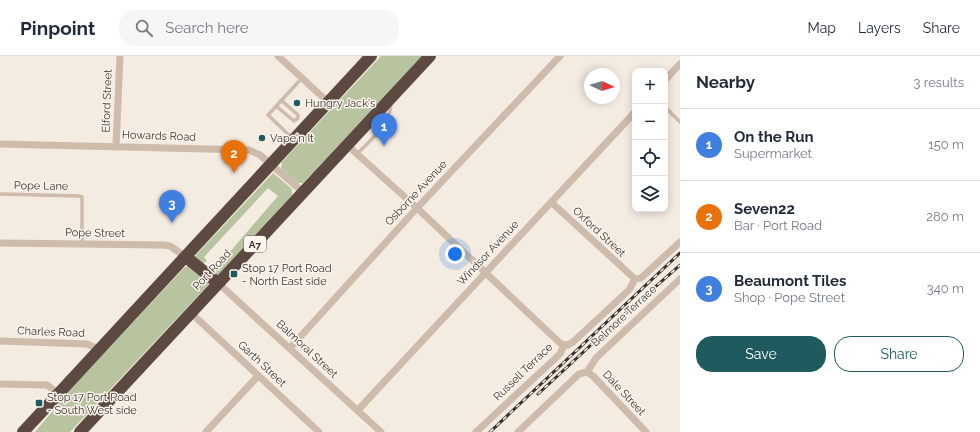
<!DOCTYPE html>
<html lang="en">
<head>
<meta charset="utf-8">
<style>
  body { margin:0; font-family:Raleway,sans-serif; background:#f6f6f7; color:#1f2937 }
  .controls { position:absolute; right:12px; top:12px; display:grid; overflow:hidden; border-radius:8px; box-shadow:0 2px 10px #0003 }
  .controls button { width:36px; height:36px; display:grid; place-items:center; padding:0; border:0; border-bottom:1px solid #e0e1e3; background:#fff; color:#1f2937; font:20px sans-serif }
  .compass { position:absolute; left:584px; top:12px; width:36px; height:36px; border-radius:50%; background:#fff; box-shadow:0 2px 10px #0003; rotate:94deg }
  .you { position:absolute; left:455px; top:198px; width:14px; height:14px; margin:-10px; border:3px solid #fff; border-radius:50%; background:#1a73e8; box-shadow:0 0 0 6px #1a73e833 }
  .badge { display:grid; place-items:center; width:26px; height:26px; border-radius:50%; background:#1f5a5e; color:#fff; font-size:13px; font-weight:700 }
  .pin { position:absolute; translate:-50% -33px; filter:drop-shadow(0 1px 2px #0008) }
  .pin::after { content:''; position:absolute; top:21px; width:14px; height:12px; background:inherit; clip-path:polygon(0 0,100% 0,50% 100%) }
  .list { margin:0; padding:0; list-style:none }
  h2 { display:flex; justify-content:space-between; align-items:center; height:52px; margin:0; padding:0 16px; font-size:17px }
  h2 small { font-size:13px; font-weight:400; color:#747a83 }
  .list li { display:grid; grid-template-columns:26px 1fr auto; gap:12px; align-items:center; box-sizing:border-box; height:72px; padding:0 16px; border-top:1px solid #e0e1e3 }
  .list b { display:block; font-size:15px; white-space:nowrap }
  .list p { margin:0; font-size:13px; white-space:nowrap; color:#747a83 }
  .list em { font-size:13px; font-style:normal; color:#747a83 }
  .actions { display:flex; gap:8px; padding:12px 16px }
  .actions a { flex:1; padding:9px 0; border:1px solid #1f5a5e; border-radius:16px; text-align:center; font-size:14px; color:#1f5a5e }
  .actions .main { background:#1f5a5e; color:#fff }
  .icon { flex:none; width:22px; height:22px; fill:none; stroke:currentColor; stroke-width:2; stroke-linecap:round; stroke-linejoin:round }
  .map { position:relative; flex:none; width:680px; height:376px; overflow:hidden }
  header { display:flex; align-items:center; gap:24px; box-sizing:border-box; height:56px; padding:0 20px; background:#fff; border-bottom:1px solid #e0e1e3 }
  header strong { font-size:19px }
  nav { display:flex; gap:22px; margin-inline-start:auto; font-size:14px }
  .search { width:280px; height:36px; background:#f6f6f7; display:flex; align-items:center; gap:10px; box-sizing:border-box; padding:0 14px; border-radius:16px; color:#747a83; font-size:15px }
  main { display:flex }
  aside { flex:1; background:#fff }
  .map>svg:first-child { display:block }
  .green { fill:#b8c4a0 }
  .lines { fill:none; stroke-linecap:round; stroke-linejoin:round }
  .lane { stroke:#cdbbac; stroke-width:3.5 }
  .street { stroke:#cdbbac; stroke-width:7 }
  .highway { stroke:#5c4a42; stroke-width:12 }
  .rail-casing { stroke:#3b302b; stroke-width:3 }
  .rail { stroke:#fbf5ee; stroke-width:1.5; stroke-dasharray:4.5; stroke-linecap:butt }
  .poi-dot { fill:#1f5a5e; stroke:#fbf5ee; stroke-width:1.5 }
  .labels { text-anchor:middle; dominant-baseline:central; stroke-width:3; stroke-linejoin:round; paint-order:stroke }
  .shield { fill:#fbf5ee; stroke:#756b66; stroke-width:1 }
  .shield-label { font-size:10px; font-weight:bold; fill:#3b302b }
  .street-label { font-size:11px; fill:#3b302b; stroke:#fbf5ee }
  .poi-label { font-size:11px; fill:#3b302b; stroke:#fbf5ee; text-anchor:start }
</style>
</head>
<body>
<header>
<strong>Pinpoint</strong>
<div class="search"><svg class="icon" aria-label="search" viewBox="0 0 24 24"><circle cx="10" cy="10" r="6"/><path d="M15 15l6 6"/></svg>Search here</div>
<nav><a>Map</a><a>Layers</a><a>Share</a></nav>
</header>
<main>
<div class="map">
<svg width="680" height="376" viewBox="0 0 680 376">
  <rect width="100%" height="100%" fill="#f4ebe1"/>
  <path class="green" d="M 381,0 L 422,0 L 303,127 L 298,127 L 281,112 L 282,106 Z
    M 273,117 L 292,133 L 292,139 L 219,218 L 215,218 L 211,214 L 212,210 L 216,212 L 278,140 L 268,132 L 204,201 L 207,205 L 203,208 L 195,201 L 196,199 Z
    M 189,209 L 209,227 L 208,229 L 70,376 L 35,376 L 76,327 L 184,212 Z"/>
  <g class="lines">
    <path class="lane" d="M 276,50 L 294,65 L 298,62 L 298,59 L 281,44
      M 665,51 L 680,66
      M 292,82 L 268,59 L 302,22
      M 357,98 C 372,82 391,69 391,46
      M 0,138 L 79,140 L 82,141 L 82,188"/>
    <path class="street" d="M 278,0 L 328,46
      M 665,24 L 680,8
      M 0,88 L 249,94 L 260,99 L 303,136
      M 347,89 L 417,152 L 561,288 L 568,289 L 573,286 L 629,234 L 635,223
      M 116,90 L 120,0
      M 551,146 L 635,223 L 641,222 L 680,186
      M 0,187 L 163,189 L 170,190 L 186,201
      M 218,227 L 381,376
      M 190,256 L 319,376
      M 0,285 L 87,288 L 100,294
      M 290,292 L 417,152 L 560,0
      M 587,316 L 596,302 L 680,223
      M 0,328 L 47,329 L 59,338
      M 358,354 L 635,56
      M 206,376 L 258,320
      M 476,376 L 560,298 L 564,289
      M 518,376 L 579,318 L 587,316 L 593,320 L 646,376"/>
    <path class="highway" d="M 186,201 L 218,227
      M 23,376 L 371,0
      M 80,376 L 430,0"/>
    <g class="rail-casing">
      <path id="rail" d="M 538,338 L 619,263 L 680,209
        M 490,376 L 680,197"/>
    </g>
    <use href="#rail" class="rail"/>
  </g>
  <g class="poi-dot">
    <circle cx="297" cy="47" r="4"/>
    <circle cx="262" cy="82" r="4"/>
    <rect x="230" y="214" width="8" height="8" rx="2"/>
    <rect x="35" y="343" width="8" height="8" rx="2"/>
  </g>
  <g class="labels">
    <rect class="shield" x="244" y="180" width="22" height="16" rx="3"/>
    <g class="shield-label">
      <text x="255" y="188">A7</text>
    </g>
    <g class="street-label">
      <text transform="translate(107 45) rotate(-88)">Elford Street</text>
      <text transform="translate(159 80) rotate(2)">Howards Road</text>
      <text transform="translate(41 130) rotate(1)">Pope Lane</text>
      <text transform="translate(416 137) rotate(-47)">Osborne Avenue</text>
      <text transform="translate(599 176) rotate(43)">Oxford Street</text>
      <text transform="translate(95 177) rotate(1)">Pope Street</text>
      <text transform="translate(488 197) rotate(-47)">Windsor Avenue</text>
      <text transform="translate(212 214) rotate(-47)">Port Road</text>
      <text transform="translate(624 260) rotate(-43)">Belmore Terrace</text>
      <text transform="translate(51 276) rotate(2)">Charles Road</text>
      <text transform="translate(307 293) rotate(43)">Balmoral Street</text>
      <text transform="translate(262 308) rotate(43)">Garth Street</text>
      <text transform="translate(523 316) rotate(-44)">Russell Terrace</text>
      <text transform="translate(624 337) rotate(47)">Dale Street</text>
    </g>
    <g class="poi-label">
      <text x="305" y="47">Hungry Jack's</text>
      <text x="270" y="82">Vape'n It</text>
      <text x="242" y="212">Stop 17 Port Road<tspan x="242" dy="13">- North East side</tspan></text>
      <text x="47" y="341">Stop 17 Port Road<tspan x="47" dy="13">- South West side</tspan></text>
    </g>
  </g>
</svg>
<div class="controls">
<button>+</button>
<button>−</button>
<button><svg class="icon" aria-label="locate" viewBox="0 0 24 24"><circle cx="12" cy="12" r="6"/><path d="M12 2v4M12 18v4M2 12h4M18 12h4"/></svg></button>
<button><svg class="icon" aria-label="layers" viewBox="0 0 24 24"><path d="M12 4l9 5-9 5-9-5zM3 14l9 5 9-5"/></svg></button>
</div>
<svg class="compass" viewBox="-18 -18 36 36"><path d="M0-13l5 13h-10z" fill="#e53935"/><path d="M0 13l5-13h-10z" fill="#747a83"/></svg>
<div class="you"></div>
<div class="pin badge" style="left:384px;top:90px;background:#3f7fe0">1</div>
<div class="pin badge" style="left:234px;top:117px;background:#e8710a">2</div>
<div class="pin badge" style="left:172px;top:167px;background:#3f7fe0">3</div>
</div>
<aside>
<h2>Nearby<small>3 results</small></h2>
<ul class="list">
<li><span class="badge" style="background:#3f7fe0">1</span><div><b>On the Run</b><p>Supermarket</p></div><em>150 m</em></li>
<li><span class="badge" style="background:#e8710a">2</span><div><b>Seven22</b><p>Bar · Port Road</p></div><em>280 m</em></li>
<li><span class="badge" style="background:#3f7fe0">3</span><div><b>Beaumont Tiles</b><p>Shop · Pope Street</p></div><em>340 m</em></li>
</ul>
<div class="actions"><a class="main">Save</a><a>Share</a></div>
</aside>
</main>
</body>
</html>
